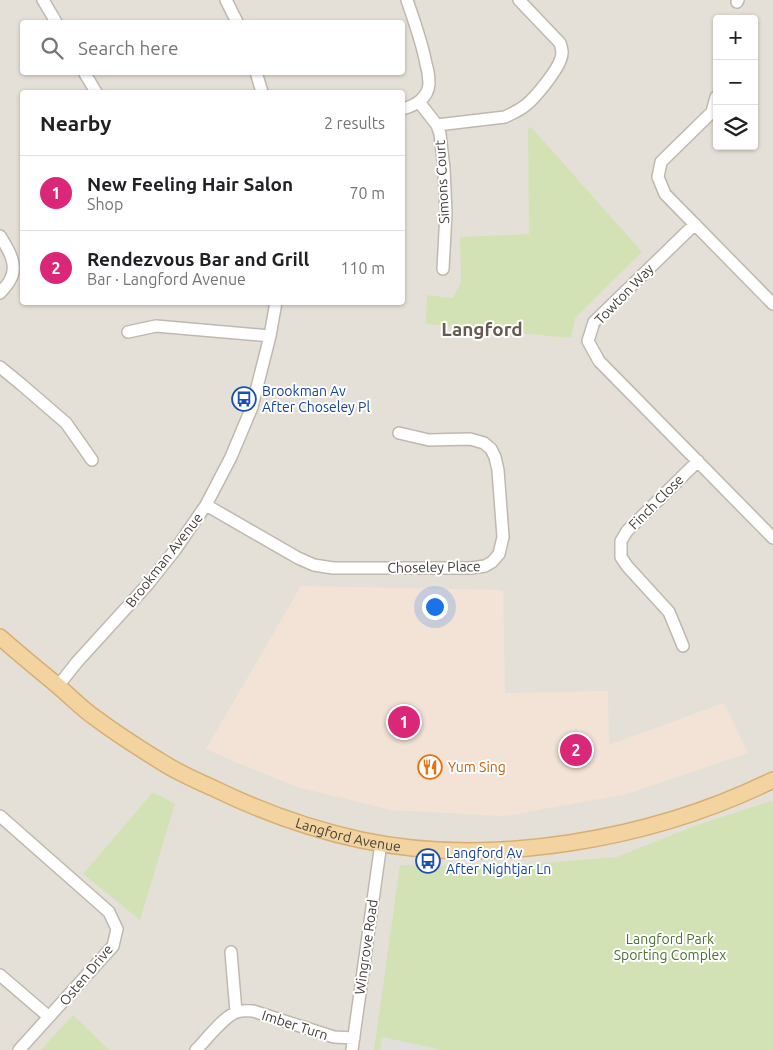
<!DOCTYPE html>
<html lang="en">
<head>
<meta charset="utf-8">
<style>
  body { margin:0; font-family:Ubuntu,sans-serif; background:#f6f6f6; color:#202124 }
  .controls { position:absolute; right:15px; top:15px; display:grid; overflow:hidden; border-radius:5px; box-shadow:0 1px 4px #0004 }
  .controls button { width:45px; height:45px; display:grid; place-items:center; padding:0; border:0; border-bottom:1px solid #e0e0e0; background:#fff; color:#202124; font:25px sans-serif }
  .you { position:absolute; left:434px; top:606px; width:18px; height:18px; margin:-12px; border:4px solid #fff; border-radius:50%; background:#1a73e8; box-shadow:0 0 0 8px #1a73e833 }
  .badge { display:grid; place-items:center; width:32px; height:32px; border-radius:50%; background:#db2777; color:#fff; font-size:16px; font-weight:700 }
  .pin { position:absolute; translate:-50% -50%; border:2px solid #fff; box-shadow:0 1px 5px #0006 }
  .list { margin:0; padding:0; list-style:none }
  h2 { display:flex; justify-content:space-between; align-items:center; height:65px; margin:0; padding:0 20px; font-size:21px }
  h2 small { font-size:16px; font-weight:400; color:#757577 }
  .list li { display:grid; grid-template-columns:32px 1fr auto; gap:15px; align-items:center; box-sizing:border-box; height:75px; padding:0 20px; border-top:1px solid #e0e0e0 }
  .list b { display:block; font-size:19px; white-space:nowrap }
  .list p { margin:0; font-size:16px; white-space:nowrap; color:#757577 }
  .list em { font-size:16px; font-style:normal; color:#757577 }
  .icon { flex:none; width:28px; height:28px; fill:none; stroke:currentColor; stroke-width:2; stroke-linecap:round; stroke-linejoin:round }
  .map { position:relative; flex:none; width:773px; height:1050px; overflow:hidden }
  .search { position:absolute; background:#fff; box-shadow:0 1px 4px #0004; left:20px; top:20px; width:385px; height:55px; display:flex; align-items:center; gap:12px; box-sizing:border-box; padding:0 18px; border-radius:5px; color:#757577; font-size:19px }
  .panel { position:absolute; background:#fff; box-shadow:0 1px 4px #0004; left:20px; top:90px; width:385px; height:215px; border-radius:5px }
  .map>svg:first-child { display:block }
  .residential { fill:#e5e0d7; fill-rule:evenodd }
  .commercial { fill:#f2e3d6 }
  .green { fill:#d2e2b5 }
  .parking { fill:#e1dfdc }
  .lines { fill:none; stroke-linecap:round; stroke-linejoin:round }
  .minor-casing { stroke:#c0b8af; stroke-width:14 }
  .major-casing { stroke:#d7af72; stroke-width:18 }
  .minor { stroke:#fff; stroke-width:11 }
  .major { stroke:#f3d4a0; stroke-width:15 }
  .labels { text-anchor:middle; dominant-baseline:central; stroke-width:4; stroke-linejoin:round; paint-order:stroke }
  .street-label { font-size:14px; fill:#453e38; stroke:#fff }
  .transit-label { font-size:14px; fill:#164399; stroke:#fff; text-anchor:start }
  .food-label { font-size:14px; fill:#c56008; stroke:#fff; text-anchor:start }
  .park-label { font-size:14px; fill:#4f7031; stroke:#fff }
  .district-label { font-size:19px; font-weight:bold; fill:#665b50; stroke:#fff }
</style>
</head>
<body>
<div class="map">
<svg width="773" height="1050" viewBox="0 0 773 1050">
  <rect width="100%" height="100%" fill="#f2eee8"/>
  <path class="residential" d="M 0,0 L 773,0 L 773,1050 L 0,1050 ZM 717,19 L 754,19 L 754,146 L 717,146 ZM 22,22 L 402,22 L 402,72 L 22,72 ZM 22,92 L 402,92 L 402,302 L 22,302 Z"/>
  <path class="commercial" d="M 301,586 L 503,590 L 505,693 L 608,691 L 609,745 L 724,703 L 748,753 L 627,794 L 505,816 L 391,810 L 297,787 L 238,763 L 206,749 Z"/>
  <path class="green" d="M 531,127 L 642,252 L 575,318 L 571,338 L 426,324 L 427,295 L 453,298 L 461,282 L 460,237 L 529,234 L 528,128 Z
    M 153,792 L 175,804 L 140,920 L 83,874 Z
    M 771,801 L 773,803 L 773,1050 L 374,1050 L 400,865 L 497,867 L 617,857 L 697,825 Z
    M 73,1015 L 109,1050 L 41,1050 Z"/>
  <path class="parking" d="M 382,1037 L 443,1050 L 380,1050 Z"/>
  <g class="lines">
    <g class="minor-casing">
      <path id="minor" d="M 43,0 L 56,22
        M 226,0 L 237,22
        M 737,2 L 738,0
        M 84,72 L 96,92
        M 256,72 L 262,92
        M 716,97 L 712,112 L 661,162 L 658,177 L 665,194 L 773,304
        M 419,102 L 437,125 L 440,134 L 444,169 L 446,213 L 443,269
        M 402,109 C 415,106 428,98 429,84 C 429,77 428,70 426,64 C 422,42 414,21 407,0
        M 437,125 L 505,117 C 513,113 520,110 526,105 C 535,98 558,70 561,58 C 563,53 562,49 560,43 L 519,0
        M 695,224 L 594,322 L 588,341 L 599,361 L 773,538
        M 0,236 C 8,249 19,265 10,280 C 8,285 3,289 0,293
        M 128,332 L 156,326 L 270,336
        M 0,367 L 22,385 L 66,423 L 92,460
        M 206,505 L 298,558 L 314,565 L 333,568 L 471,568 L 485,566 L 492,562 L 499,554 L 503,537 L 498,470 L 495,457 L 491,449 L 484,443 L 470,439 L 429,440 L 399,433
        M 683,646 L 669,612 L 627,566 L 621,557 L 621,541 L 627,531 L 698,461
        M 58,686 L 77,662 L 148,584 L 175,550 L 206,505 L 231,457 L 252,407 L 270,336 L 276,302
        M 0,816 L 109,912 L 117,929 L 113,946 L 19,1050
        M 231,952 L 236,1012
        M 0,975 L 49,1017
        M 196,1050 C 205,1041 225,1015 237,1012 C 242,1010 247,1011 253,1011 L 334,1037 L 354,1038
        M 352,1050 L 381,843"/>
    </g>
    <g class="major-casing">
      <g id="major">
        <path id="s1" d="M 0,637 C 19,654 39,670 58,686 C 71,697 83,710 97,719 C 117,734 139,748 160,761 C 177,772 195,780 213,788 C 260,811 310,829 361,840 C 493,868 653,839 773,780"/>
      </g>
    </g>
    <use href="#minor" class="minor"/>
    <use href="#major" class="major"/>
  </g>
  <defs>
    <g id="bus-ring" transform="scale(1.25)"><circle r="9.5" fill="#fff" stroke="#1a4fb4" stroke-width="1.5"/><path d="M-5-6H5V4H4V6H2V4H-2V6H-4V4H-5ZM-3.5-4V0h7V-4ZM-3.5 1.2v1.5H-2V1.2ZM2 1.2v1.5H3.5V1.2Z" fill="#1a4fb4"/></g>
    <g id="restaurant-ring" transform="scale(1.25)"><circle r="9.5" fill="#fff" stroke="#e8710a" stroke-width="1.5"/><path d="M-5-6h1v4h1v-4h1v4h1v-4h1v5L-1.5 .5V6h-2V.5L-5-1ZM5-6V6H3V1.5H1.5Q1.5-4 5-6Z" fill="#e8710a"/></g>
  </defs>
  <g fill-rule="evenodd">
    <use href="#bus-ring" x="244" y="399"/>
    <use href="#restaurant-ring" x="430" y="767"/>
    <use href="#bus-ring" x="428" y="861"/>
  </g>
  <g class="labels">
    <g class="street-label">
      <text transform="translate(442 182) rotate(-93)">Simons Court</text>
      <text transform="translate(624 294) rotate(-46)">Towton Way</text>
      <text transform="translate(656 502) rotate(-45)">Finch Close</text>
      <text transform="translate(164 560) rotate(-52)">Brookman Avenue</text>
      <text transform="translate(434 567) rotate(-1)">Choseley Place</text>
      <text stroke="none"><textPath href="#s1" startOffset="406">Langford Avenue</textPath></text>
      <text transform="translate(366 947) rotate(-82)">Wingrove Road</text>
      <text transform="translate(86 975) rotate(-50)">Osten Drive</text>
      <text transform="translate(295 1025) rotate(18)">Imber Turn</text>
    </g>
    <g class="transit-label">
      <text x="262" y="391">Brookman Av<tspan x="262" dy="16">After Choseley Pl</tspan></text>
      <text x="446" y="853">Langford Av<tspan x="446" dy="16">After Nightjar Ln</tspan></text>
    </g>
    <g class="food-label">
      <text x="448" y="767">Yum Sing</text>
    </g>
    <g class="park-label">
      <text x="670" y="939">Langford Park<tspan x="670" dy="16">Sporting Complex</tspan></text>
    </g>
    <g class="district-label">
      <text x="482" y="329">Langford</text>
    </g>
  </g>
</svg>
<div class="controls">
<button>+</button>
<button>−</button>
<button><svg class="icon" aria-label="layers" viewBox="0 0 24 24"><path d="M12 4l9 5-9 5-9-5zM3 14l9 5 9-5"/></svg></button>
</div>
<div class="you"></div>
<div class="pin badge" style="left:404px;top:722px">1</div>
<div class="pin badge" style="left:576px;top:750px">2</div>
<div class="search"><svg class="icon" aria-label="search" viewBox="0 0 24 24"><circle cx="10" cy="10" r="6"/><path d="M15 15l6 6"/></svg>Search here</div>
<section class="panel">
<h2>Nearby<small>2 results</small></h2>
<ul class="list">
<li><span class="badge">1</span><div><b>New Feeling Hair Salon</b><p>Shop</p></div><em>70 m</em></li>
<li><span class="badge">2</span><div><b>Rendezvous Bar and Grill</b><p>Bar · Langford Avenue</p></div><em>110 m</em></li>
</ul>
</section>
</div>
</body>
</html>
